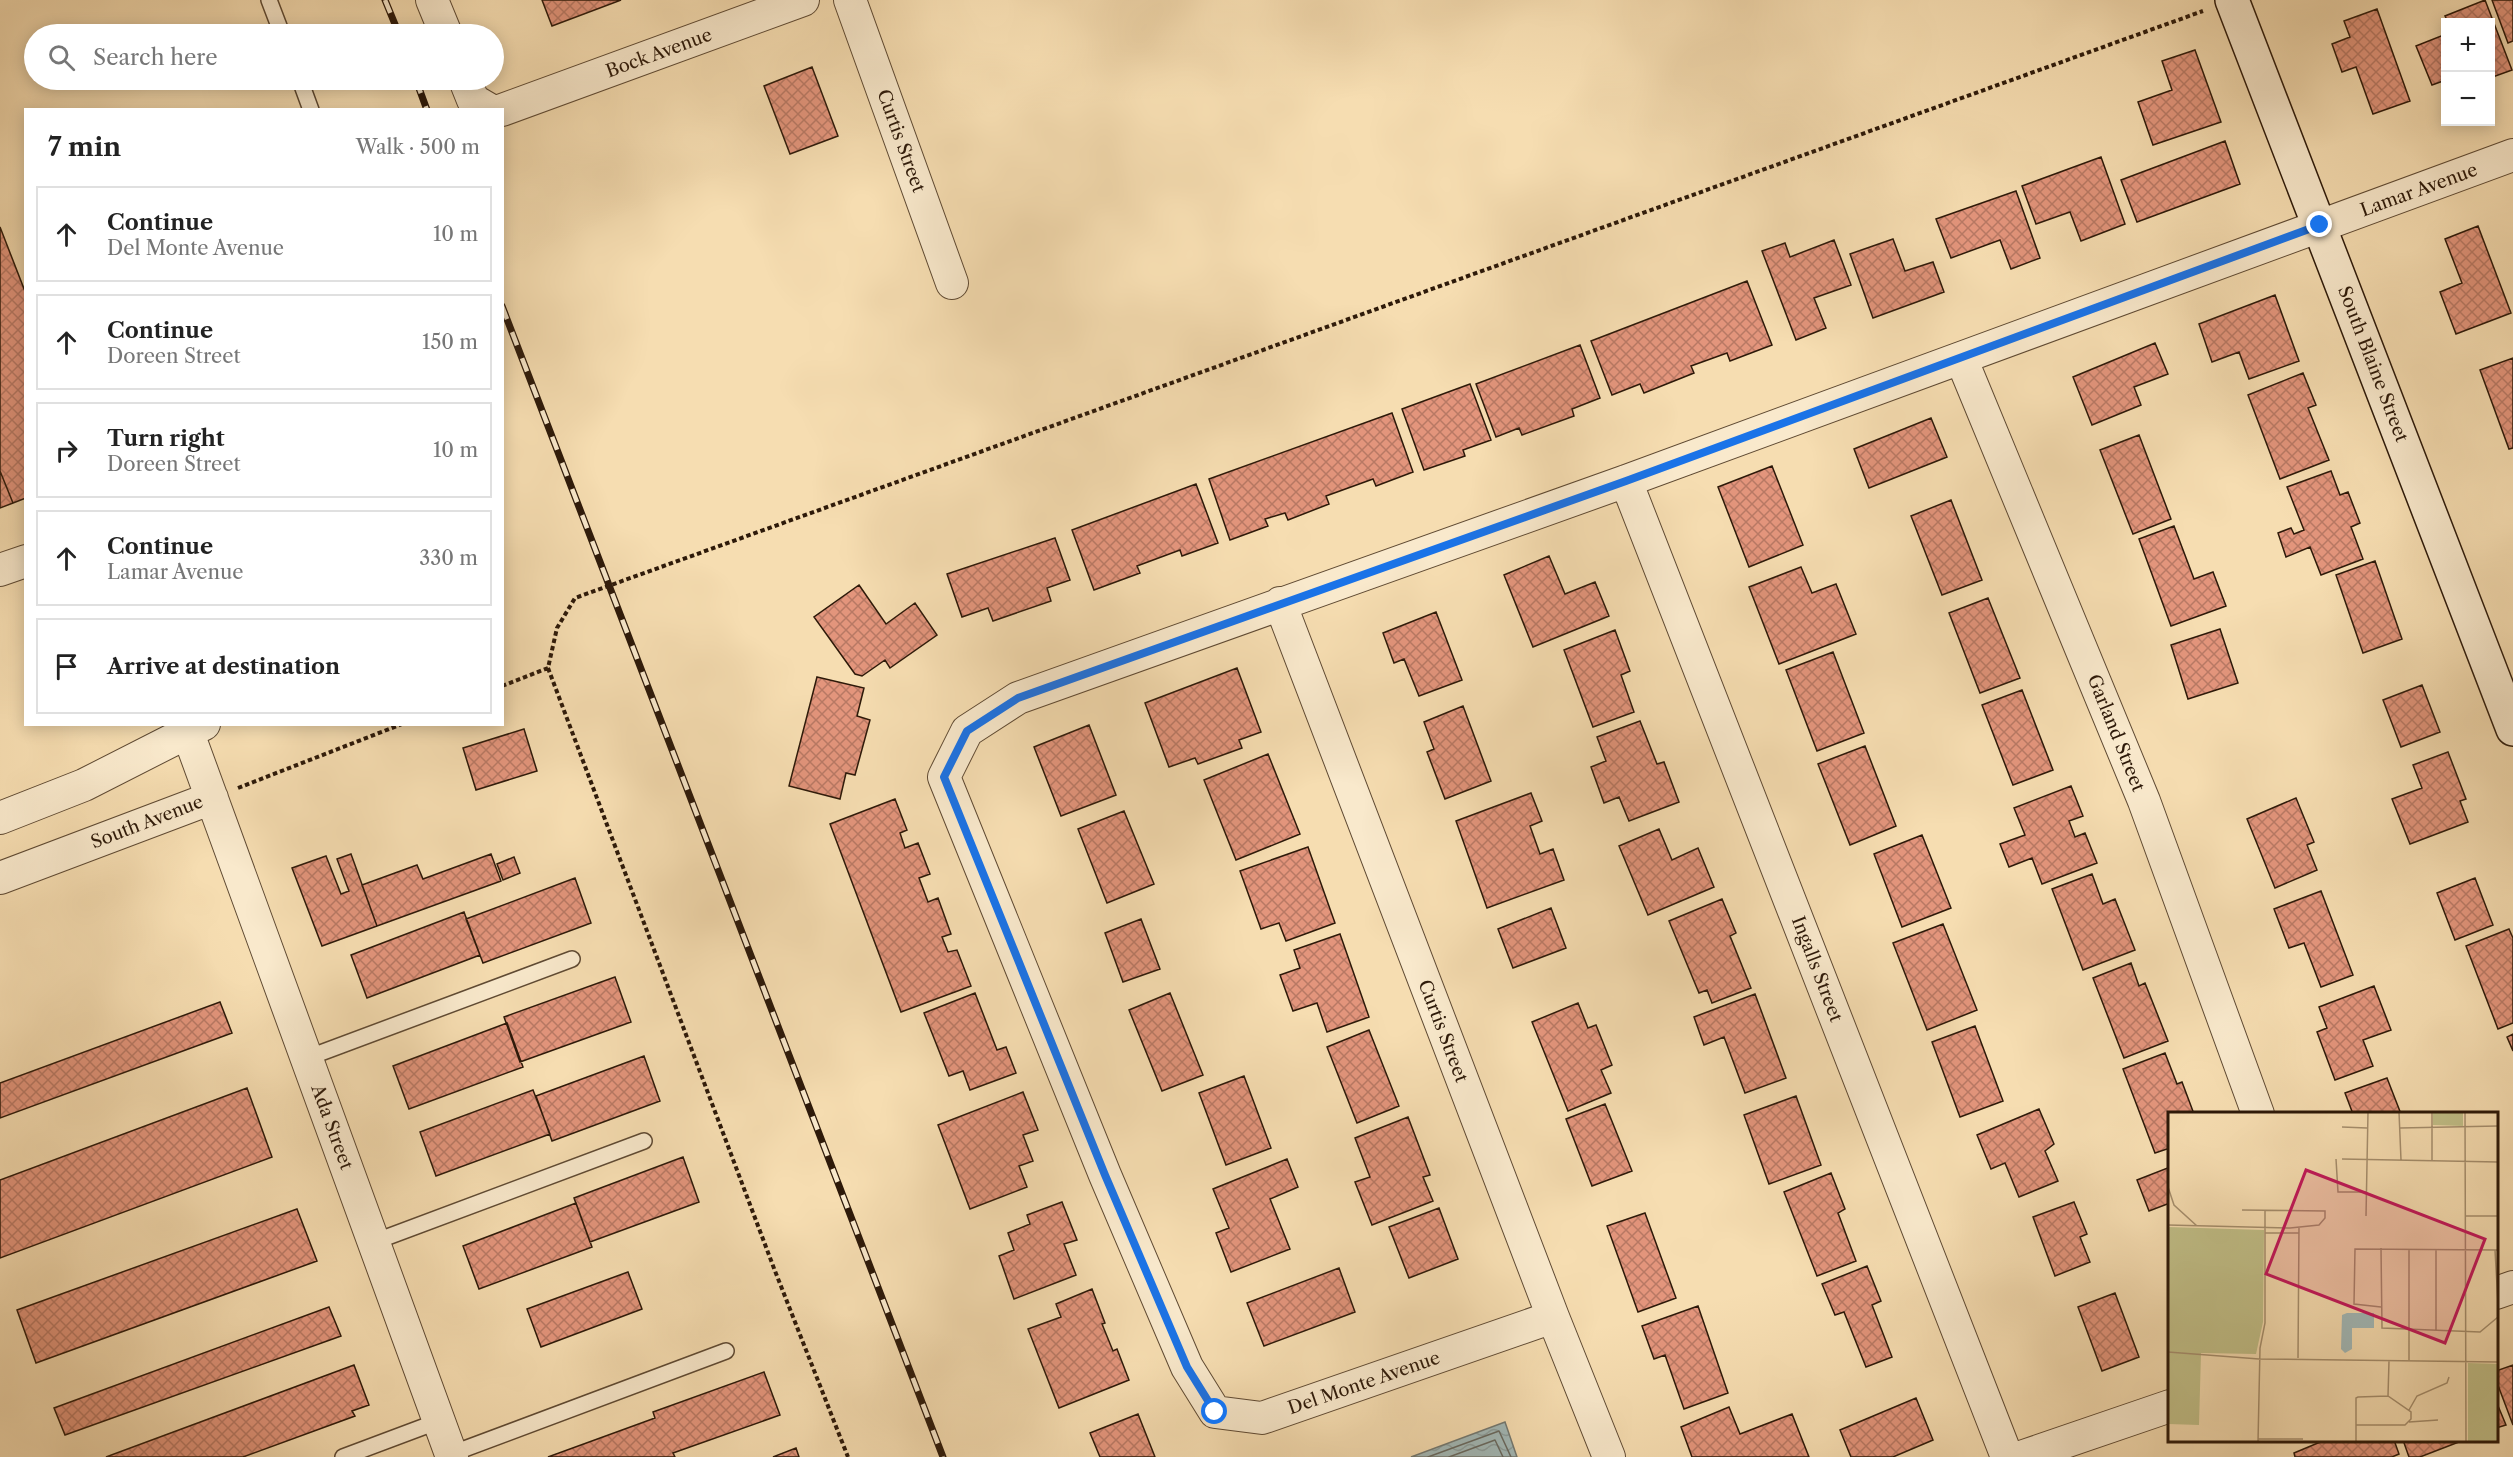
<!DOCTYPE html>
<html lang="en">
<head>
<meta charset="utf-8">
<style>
  body { margin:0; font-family:"Libre Caslon Text",serif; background:#f6f6f6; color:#222 }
  .controls { position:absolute; right:18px; top:18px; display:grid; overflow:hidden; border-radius:0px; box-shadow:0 3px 15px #0003 }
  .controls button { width:54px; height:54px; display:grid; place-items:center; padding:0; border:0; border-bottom:2px solid #e0e0e0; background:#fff; color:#222; font:30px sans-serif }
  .stop { position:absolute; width:18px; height:18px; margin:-14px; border:4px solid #1a73e8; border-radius:50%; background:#fff }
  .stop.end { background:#1a73e8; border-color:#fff; box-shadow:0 2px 6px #0008 }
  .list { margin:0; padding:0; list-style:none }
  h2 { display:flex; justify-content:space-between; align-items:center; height:78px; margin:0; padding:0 24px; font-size:26px }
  h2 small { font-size:20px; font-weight:400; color:#767676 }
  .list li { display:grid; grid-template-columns:39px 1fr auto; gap:18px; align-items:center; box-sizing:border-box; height:96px; margin:0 12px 12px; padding:0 12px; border:2px solid #e0e0e0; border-radius:0px }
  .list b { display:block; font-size:22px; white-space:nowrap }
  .list p { margin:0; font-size:20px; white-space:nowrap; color:#767676 }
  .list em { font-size:20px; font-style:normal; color:#767676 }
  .icon { flex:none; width:33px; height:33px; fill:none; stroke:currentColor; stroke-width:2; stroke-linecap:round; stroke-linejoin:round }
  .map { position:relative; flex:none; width:2513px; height:1457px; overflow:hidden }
  .search { position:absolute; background:#fff; box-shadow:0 3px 15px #0003; left:24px; top:24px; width:480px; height:66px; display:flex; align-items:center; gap:15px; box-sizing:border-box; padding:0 21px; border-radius:33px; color:#767676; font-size:22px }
  .panel { position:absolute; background:#fff; box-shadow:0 3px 15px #0003; left:24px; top:108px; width:480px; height:618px; border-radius:0px }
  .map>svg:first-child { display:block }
  .water { fill:url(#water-waves); stroke:#737972; stroke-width:1.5 }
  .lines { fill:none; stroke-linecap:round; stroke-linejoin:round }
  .shore { stroke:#686960; stroke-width:1.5 }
  .building { fill:url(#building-cross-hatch); stroke:#2d1909; stroke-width:1.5 }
  .lane-casing { stroke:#5f4a33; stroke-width:18 }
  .street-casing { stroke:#5f4a33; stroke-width:34 }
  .secondary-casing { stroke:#2d1909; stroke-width:36 }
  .path { stroke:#2d1909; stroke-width:4; stroke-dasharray:4.5 3; stroke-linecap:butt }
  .lane { stroke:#f9e9cc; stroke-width:15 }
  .street { stroke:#f9e9cc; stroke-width:32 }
  .secondary { stroke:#f9e9cc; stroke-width:33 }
  .rail-casing { stroke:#2d1909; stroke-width:7 }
  .rail { stroke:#f9e9cc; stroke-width:4.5; stroke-dasharray:14; stroke-linecap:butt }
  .route { stroke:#1a73e8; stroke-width:8 }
  .labels { text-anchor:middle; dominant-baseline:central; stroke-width:4.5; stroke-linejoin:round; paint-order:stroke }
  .street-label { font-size:18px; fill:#2d1909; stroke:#f9e9cc }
  .inset-road { fill:none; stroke:#a68f6e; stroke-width:1.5 }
  .view { fill:#c2185b; fill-opacity:0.15; stroke:#c2185b; stroke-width:3 }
  .inset-edge { fill:none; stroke:#2d1909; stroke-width:3 }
</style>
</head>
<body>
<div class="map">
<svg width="2513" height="1457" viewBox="0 0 2513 1457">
  <defs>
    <pattern id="water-waves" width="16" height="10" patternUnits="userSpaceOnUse" patternTransform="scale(1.5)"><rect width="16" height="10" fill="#a2b9b8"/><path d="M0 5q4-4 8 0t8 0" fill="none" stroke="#8c9e9d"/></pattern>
    <pattern id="building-cross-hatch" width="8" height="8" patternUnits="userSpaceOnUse" patternTransform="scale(1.5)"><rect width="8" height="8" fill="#e3957c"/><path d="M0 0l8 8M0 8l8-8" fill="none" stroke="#b87964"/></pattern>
  </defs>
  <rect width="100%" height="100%" fill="#f6ddb1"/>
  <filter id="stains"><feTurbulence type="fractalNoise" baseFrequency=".00333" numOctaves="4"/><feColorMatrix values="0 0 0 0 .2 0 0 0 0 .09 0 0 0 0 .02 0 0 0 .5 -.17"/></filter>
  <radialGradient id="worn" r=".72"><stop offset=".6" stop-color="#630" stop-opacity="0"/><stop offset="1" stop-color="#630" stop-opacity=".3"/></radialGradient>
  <path class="water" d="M 1505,1422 L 1517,1457 L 1411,1457 Z"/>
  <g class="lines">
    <path class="shore" d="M 1428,1457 L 1499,1431 L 1511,1457
      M 1449,1457 L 1495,1440 L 1503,1457"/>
  </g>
  <path class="building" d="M 542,0 L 621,0 L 552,26 Z
    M 2485,0 L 2512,70 L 2490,78 L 2490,22 L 2448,22 L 2445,16 Z
    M 2492,0 L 2513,0 L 2513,41 L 2508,43 Z
    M 2377,9 L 2410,101 L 2373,114 L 2356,67 L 2342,72 L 2332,44 L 2350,37 L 2344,21 Z
    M 2446,34 L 2446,80 L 2432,85 L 2416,46 Z
    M 2195,50 L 2221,122 L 2153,145 L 2138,102 L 2172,90 L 2162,61 Z
    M 812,67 L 838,136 L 790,154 L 764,86 Z
    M 2225,141 L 2240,184 L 2137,222 L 2121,180 Z
    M 2101,157 L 2125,224 L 2081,241 L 2070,212 L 2036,224 L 2022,186 Z
    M 2016,191 L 2040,258 L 2011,269 L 2000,240 L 1951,258 L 1936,219 Z
    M 2478,226 L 2511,313 L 2456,334 L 2440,292 L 2462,283 L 2445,239 Z
    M 0,227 L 26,294 L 26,498 L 13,503 L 0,471 Z
    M 1893,239 L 1905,271 L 1933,262 L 1944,292 L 1873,318 L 1850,254 Z
    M 1834,240 L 1851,285 L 1814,298 L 1826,328 L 1796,340 L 1762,251 L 1785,243 L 1790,257 Z
    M 1747,281 L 1772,345 L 1730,361 L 1727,353 L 1691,366 L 1694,373 L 1644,393 L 1640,384 L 1612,395 L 1591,341 Z
    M 2275,295 L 2299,361 L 2249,379 L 2239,352 L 2212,362 L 2199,324 Z
    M 2155,343 L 2168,374 L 2134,387 L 2141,405 L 2092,425 L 2073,377 Z
    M 1580,345 L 1600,398 L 1572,409 L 1574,416 L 1522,435 L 1519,428 L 1496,437 L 1476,384 Z
    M 2513,358 L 2513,448 L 2509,449 L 2480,370 Z
    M 2303,373 L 2316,405 L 2308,408 L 2329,460 L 2280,479 L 2248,395 Z
    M 1470,384 L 1491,440 L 1463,450 L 1465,456 L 1424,470 L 1402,409 Z
    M 1392,413 L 1413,472 L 1376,486 L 1373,479 L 1326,496 L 1329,504 L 1288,520 L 1285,513 L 1265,519 L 1268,526 L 1230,540 L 1209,479 Z
    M 1931,418 L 1947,457 L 1869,488 L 1854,449 Z
    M 2139,435 L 2171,519 L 2133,534 L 2100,450 Z
    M 1772,466 L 1803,545 L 1749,567 L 1718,487 Z
    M 0,471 L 13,503 L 0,508 Z
    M 2331,471 L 2340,495 L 2348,492 L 2360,523 L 2351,527 L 2363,559 L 2321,575 L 2310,547 L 2286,557 L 2278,533 L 2291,528 L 2294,534 L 2304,530 L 2287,487 Z
    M 1196,484 L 1218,543 L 1182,556 L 1180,550 L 1137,566 L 1140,573 L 1094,590 L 1072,530 Z
    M 1951,500 L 1982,580 L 1942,595 L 1911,516 Z
    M 2174,526 L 2194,579 L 2213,572 L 2226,606 L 2171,626 L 2139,539 Z
    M 1055,538 L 1070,580 L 1047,588 L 1051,601 L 993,621 L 988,608 L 962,617 L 947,574 Z
    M 1549,556 L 1565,594 L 1595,582 L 1609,616 L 1533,647 L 1504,575 Z
    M 2375,561 L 2402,639 L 2363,653 L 2336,575 Z
    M 1801,567 L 1812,593 L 1836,584 L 1856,634 L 1779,664 L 1749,587 Z
    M 859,585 L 886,624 L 915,603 L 937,635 L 890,668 L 885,660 L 862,676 L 855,674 L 814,617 Z
    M 1988,598 L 2020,678 L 1980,693 L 1949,613 Z
    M 1436,612 L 1462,680 L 1419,696 L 1404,659 L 1394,663 L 1383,633 Z
    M 2220,629 L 2238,683 L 2188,699 L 2171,645 Z
    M 1615,630 L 1630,671 L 1621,675 L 1634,712 L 1593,727 L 1564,650 Z
    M 1833,652 L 1864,733 L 1817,751 L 1786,670 Z
    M 1237,668 L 1261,732 L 1239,740 L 1242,748 L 1198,764 L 1195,758 L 1169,767 L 1145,703 Z
    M 817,677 L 864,688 L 857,716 L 870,720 L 855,775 L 846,773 L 840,799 L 789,786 Z
    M 2422,685 L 2440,732 L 2401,747 L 2383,700 Z
    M 2022,690 L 2053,770 L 2013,785 L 1982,705 Z
    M 1463,706 L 1491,781 L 1445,799 L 1427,752 L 1434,749 L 1424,722 Z
    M 1640,721 L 1657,764 L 1664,762 L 1679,802 L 1629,821 L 1619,797 L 1604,803 L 1591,767 L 1606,761 L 1597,737 Z
    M 1089,725 L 1116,795 L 1061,816 L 1034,747 Z
    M 524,729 L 537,771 L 476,790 L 463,748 Z
    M 1865,746 L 1896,826 L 1850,845 L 1818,764 Z
    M 2448,752 L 2466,799 L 2460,801 L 2468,822 L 2410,844 L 2392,799 L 2422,788 L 2413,765 Z
    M 1268,754 L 1300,834 L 1236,860 L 1204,780 Z
    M 2071,786 L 2083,816 L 2069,821 L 2075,837 L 2085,833 L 2097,863 L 2042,884 L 2032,858 L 2009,867 L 2000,844 L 2025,835 L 2014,808 Z
    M 1531,793 L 1542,821 L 1530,826 L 1540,854 L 1553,849 L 1564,880 L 1487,908 L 1456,821 Z
    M 2296,798 L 2314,842 L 2307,845 L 2317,870 L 2275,888 L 2247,819 Z
    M 895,799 L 907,830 L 900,833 L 905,848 L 918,843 L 930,874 L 919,878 L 928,902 L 938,898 L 951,934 L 942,937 L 948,952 L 957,950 L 971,986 L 901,1012 L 830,824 Z
    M 1124,811 L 1154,884 L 1107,903 L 1078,829 Z
    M 1659,829 L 1672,860 L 1698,848 L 1714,887 L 1648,915 L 1619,846 Z
    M 1922,835 L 1951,908 L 1902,927 L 1874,854 Z
    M 1308,847 L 1335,923 L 1286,941 L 1279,923 L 1261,929 L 1240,871 Z
    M 351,854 L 377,926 L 322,946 L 292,868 L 326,856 L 341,894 L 349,891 L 337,859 Z
    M 491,854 L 501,881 L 377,926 L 362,885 L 417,865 L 423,879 Z
    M 514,857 L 520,873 L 503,880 L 497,864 Z
    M 2092,874 L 2103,904 L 2115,899 L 2135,950 L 2083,970 L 2052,889 Z
    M 575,878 L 591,923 L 483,963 L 466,919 Z
    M 2475,878 L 2493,925 L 2455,940 L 2437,893 Z
    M 2321,891 L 2353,975 L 2321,987 L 2304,943 L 2289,948 L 2274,909 Z
    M 1722,899 L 1736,933 L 1730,936 L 1751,988 L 1712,1003 L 1707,990 L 1699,993 L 1669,921 Z
    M 1551,908 L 1566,948 L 1513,968 L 1498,929 Z
    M 464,912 L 480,955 L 367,998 L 351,955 Z
    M 1141,919 L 1160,969 L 1123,982 L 1105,933 Z
    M 1943,924 L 1977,1010 L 1927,1030 L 1893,943 Z
    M 2509,929 L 2513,938 L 2513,1023 L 2498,1029 L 2466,946 Z
    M 1340,934 L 1369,1017 L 1327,1032 L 1317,1003 L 1293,1011 L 1280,975 L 1300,968 L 1294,950 Z
    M 2131,963 L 2139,986 L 2145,983 L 2168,1041 L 2124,1058 L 2093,978 Z
    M 615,977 L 631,1022 L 520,1062 L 504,1017 Z
    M 2374,986 L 2391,1030 L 2363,1040 L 2373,1066 L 2335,1080 L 2317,1032 L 2327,1028 L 2319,1007 Z
    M 975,993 L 997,1050 L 1006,1047 L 1016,1073 L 970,1090 L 963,1071 L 949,1076 L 924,1013 Z
    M 1170,993 L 1203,1075 L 1162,1091 L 1129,1010 Z
    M 1755,994 L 1786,1078 L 1745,1093 L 1724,1037 L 1704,1045 L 1694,1017 Z
    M 220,1002 L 232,1033 L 0,1118 L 0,1083 Z
    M 1578,1003 L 1588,1028 L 1596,1025 L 1612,1065 L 1601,1070 L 1611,1093 L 1568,1111 L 1532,1022 Z
    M 507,1023 L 523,1067 L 409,1109 L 393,1066 Z
    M 1975,1026 L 2003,1101 L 1960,1117 L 1932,1042 Z
    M 1369,1030 L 1399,1106 L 1357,1123 L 1327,1047 Z
    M 2513,1034 L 2513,1051 L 2507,1037 Z
    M 2165,1053 L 2177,1084 L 2182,1082 L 2194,1114 L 2170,1114 L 2170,1148 L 2155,1153 L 2123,1069 Z
    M 644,1056 L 660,1101 L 552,1141 L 536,1096 Z
    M 1244,1076 L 1271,1148 L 1226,1165 L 1199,1093 Z
    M 2387,1078 L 2401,1114 L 2353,1114 L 2345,1093 Z
    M 247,1088 L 272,1157 L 0,1258 L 0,1180 Z
    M 533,1090 L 550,1134 L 436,1176 L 420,1132 Z
    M 1023,1092 L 1038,1130 L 1023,1135 L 1033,1161 L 1019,1166 L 1027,1187 L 970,1209 L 938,1125 Z
    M 1796,1096 L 1821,1165 L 1769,1184 L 1744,1115 Z
    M 1605,1104 L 1632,1171 L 1592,1186 L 1566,1119 Z
    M 2039,1109 L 2054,1144 L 2045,1151 L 2058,1181 L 2019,1197 L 2005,1163 L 1991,1169 L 1977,1135 Z
    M 1408,1117 L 1430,1175 L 1423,1177 L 1433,1201 L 1372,1225 L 1355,1182 L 1370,1177 L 1355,1138 Z
    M 683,1157 L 699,1202 L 590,1242 L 574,1198 Z
    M 1287,1159 L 1298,1187 L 1270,1199 L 1290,1249 L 1231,1272 L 1216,1233 L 1229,1228 L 1213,1189 Z
    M 2170,1167 L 2170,1203 L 2149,1211 L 2137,1180 Z
    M 1831,1173 L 1845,1209 L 1838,1213 L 1856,1261 L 1817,1276 L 1784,1192 Z
    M 1062,1202 L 1077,1240 L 1064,1244 L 1076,1275 L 1014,1299 L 999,1256 L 1014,1250 L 1008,1233 L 1030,1224 L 1027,1215 Z
    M 2074,1202 L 2087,1234 L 2080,1237 L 2090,1262 L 2055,1276 L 2033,1217 Z
    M 576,1203 L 592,1247 L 479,1289 L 463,1246 Z
    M 1439,1208 L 1458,1259 L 1409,1278 L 1389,1227 Z
    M 297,1209 L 317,1261 L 36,1363 L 17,1310 Z
    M 1645,1213 L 1676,1298 L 1638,1312 L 1607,1226 Z
    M 1867,1266 L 1881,1301 L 1872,1305 L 1892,1357 L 1866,1367 L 1844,1312 L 1835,1315 L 1822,1284 Z
    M 1339,1268 L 1355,1312 L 1264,1346 L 1247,1303 Z
    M 628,1272 L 642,1309 L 541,1347 L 527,1309 Z
    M 1092,1289 L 1105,1323 L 1102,1324 L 1113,1351 L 1117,1349 L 1129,1380 L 1059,1408 L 1028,1329 L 1061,1317 L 1056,1304 Z
    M 2115,1293 L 2139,1357 L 2102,1371 L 2078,1307 Z
    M 1698,1306 L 1728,1393 L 1684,1409 L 1665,1355 L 1654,1359 L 1642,1326 Z
    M 329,1307 L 341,1336 L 65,1435 L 54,1408 Z
    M 354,1365 L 369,1405 L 352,1411 L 355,1416 L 243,1457 L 106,1457 Z
    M 2513,1365 L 2513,1425 L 2496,1380 L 2496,1371 Z
    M 764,1372 L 780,1415 L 673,1453 L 675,1457 L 548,1457 L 655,1418 L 653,1412 Z
    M 1916,1398 L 1933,1440 L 1893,1457 L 1851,1457 L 1840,1430 Z
    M 2496,1401 L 2506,1425 L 2496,1428 Z
    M 1729,1407 L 1740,1434 L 1792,1414 L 1809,1457 L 1692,1457 L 1681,1427 Z
    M 1138,1414 L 1155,1457 L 1100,1457 L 1090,1433 Z
    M 2325,1440 L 2394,1440 L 2399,1454 L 2392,1457 L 2295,1457 L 2294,1453 Z
    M 2403,1440 L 2464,1440 L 2420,1457 L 2409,1457 Z
    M 796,1448 L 799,1457 L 773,1457 Z"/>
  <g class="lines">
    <g class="lane-casing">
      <path id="lane" d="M 269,0 L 282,34
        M 300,80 L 311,110
        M 307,1058 L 572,959
        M 374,1242 L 644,1141
        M 451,1454 L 726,1351
        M 343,1457 L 439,1421"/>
    </g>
    <g class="street-casing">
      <path id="street" d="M 432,0 L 446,34
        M 850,0 L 952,283
        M 465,80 L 473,100 L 490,110
        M 502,110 L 803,0
        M 1961,358 L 2144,801 L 2258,1114
        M 1626,481 L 2007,1457
        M 0,570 L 26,561
        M 1280,603 L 1553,1317 L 1609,1457
        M 188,733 L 452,1457
        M 0,818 L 84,785 L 204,724
        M 0,878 L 212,798
        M 2496,1293 L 2513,1287
        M 1553,1317 L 1262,1418 L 1215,1412 L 1187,1367 L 1105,1175 L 944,777 L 967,731 L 1018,698 L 1626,481 L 2513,155
        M 2021,1457 L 2170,1406"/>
    </g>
    <g class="secondary-casing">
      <path id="secondary" d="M 2232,0 L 2513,729"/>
    </g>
    <path class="path" d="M 548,668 L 775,1271 L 848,1457
      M 502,686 L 548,668 L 557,628 L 575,598 L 2203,11
      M 238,788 L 402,724"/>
    <use href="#lane" class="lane"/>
    <use href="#street" class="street"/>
    <use href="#secondary" class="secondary"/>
    <g class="rail-casing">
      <path id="rail" d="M 385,0 L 399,34
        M 416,80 L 427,110
        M 502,306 L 943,1457"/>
    </g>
    <use href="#rail" class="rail"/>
  </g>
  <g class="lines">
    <path class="route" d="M 1215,1412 L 1187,1367 L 1105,1175 L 944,777 L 967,731 L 1018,698 L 1626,481 L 2320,225"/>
  </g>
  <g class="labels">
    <g class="street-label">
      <text transform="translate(659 53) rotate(-20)">Bock Avenue</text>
      <text transform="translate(901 141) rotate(70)">Curtis Street</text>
      <text transform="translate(2419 190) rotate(-20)">Lamar Avenue</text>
      <text transform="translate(2373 364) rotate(69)">South Blaine Street</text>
      <text transform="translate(2116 733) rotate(68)">Garland Street</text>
      <text transform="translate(147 822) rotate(-21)">South Avenue</text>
      <text transform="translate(1817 969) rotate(69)">Ingalls Street</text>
      <text transform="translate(1443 1031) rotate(69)">Curtis Street</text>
      <text transform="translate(332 1127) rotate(70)">Ada Street</text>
      <text transform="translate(1364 1383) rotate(-19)">Del Monte Avenue</text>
    </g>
  </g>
  <g transform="translate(2168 1112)">
    <rect width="330" height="330" fill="#f6ddb1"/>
    <path d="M 0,115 L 96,118 L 95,210 L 88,242 L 33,241 L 31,313 L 0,312 Z" fill="#c1bf88"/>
    <path d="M 265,0 L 295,0 L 295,14 L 265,13 ZM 300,251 L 330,252 L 330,330 L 300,330 Z" fill="#c1bf88"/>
    <path d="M 179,201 L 206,201 L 206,216 L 184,216 L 184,237 L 177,241 L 173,237 L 174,203 Z" fill="#a2b9b8"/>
    <path class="inset-road" d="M 231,0 L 233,48M 297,0 L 298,330M 174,15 L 199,16M 232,16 L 330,14M 168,47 L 170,80 L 199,80M 174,47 L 330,50M 264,49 L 264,0M 0,75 L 6,93 L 29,114M 198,104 L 200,0M 297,104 L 330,104M 0,113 L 122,116 L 151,113 L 157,106 L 157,99 L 74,98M 97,121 L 131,121M 213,136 L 214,216 L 312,220 L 330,205M 241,137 L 241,248M 268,137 L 268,218M 327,138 L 330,191M 213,195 L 186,192 L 187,137 L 330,138M 0,240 L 91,247 L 330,250M 130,246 L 131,115M 220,284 L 221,249M 241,298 L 249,284 L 279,271 L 281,265M 241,310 L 270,308M 90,327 L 135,327M 90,330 L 92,236 L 97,211 L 97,99M 188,330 L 188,286 L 190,285 L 220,284 L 243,300 L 243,307 L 237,313 L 188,313"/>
    <path class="view" d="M 138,58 L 317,127 L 277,231 L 98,162 Z"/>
    <rect width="330" height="330" class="inset-edge"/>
  </g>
  <rect width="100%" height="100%" filter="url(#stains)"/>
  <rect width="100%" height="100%" fill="url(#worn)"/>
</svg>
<div class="controls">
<button>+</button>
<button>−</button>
</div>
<div class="stop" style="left:1215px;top:1412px"></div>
<div class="stop end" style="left:2320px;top:225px"></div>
<div class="search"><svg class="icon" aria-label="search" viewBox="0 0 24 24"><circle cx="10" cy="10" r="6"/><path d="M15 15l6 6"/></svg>Search here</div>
<section class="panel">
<h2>7 min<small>Walk · 500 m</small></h2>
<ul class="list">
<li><svg class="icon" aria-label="ahead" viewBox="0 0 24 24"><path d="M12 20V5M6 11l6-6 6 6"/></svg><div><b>Continue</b><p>Del Monte Avenue</p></div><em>10 m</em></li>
<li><svg class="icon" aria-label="ahead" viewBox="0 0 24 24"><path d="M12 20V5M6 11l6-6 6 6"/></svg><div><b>Continue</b><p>Doreen Street</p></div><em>150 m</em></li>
<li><svg class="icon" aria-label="right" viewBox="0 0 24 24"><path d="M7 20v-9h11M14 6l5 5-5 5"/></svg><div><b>Turn right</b><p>Doreen Street</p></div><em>10 m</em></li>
<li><svg class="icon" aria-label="ahead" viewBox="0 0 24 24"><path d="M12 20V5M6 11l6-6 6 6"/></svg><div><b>Continue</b><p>Lamar Avenue</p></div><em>330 m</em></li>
<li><svg class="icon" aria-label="arrive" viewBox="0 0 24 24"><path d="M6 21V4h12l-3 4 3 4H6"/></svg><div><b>Arrive at destination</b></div></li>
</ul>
</section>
</div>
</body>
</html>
